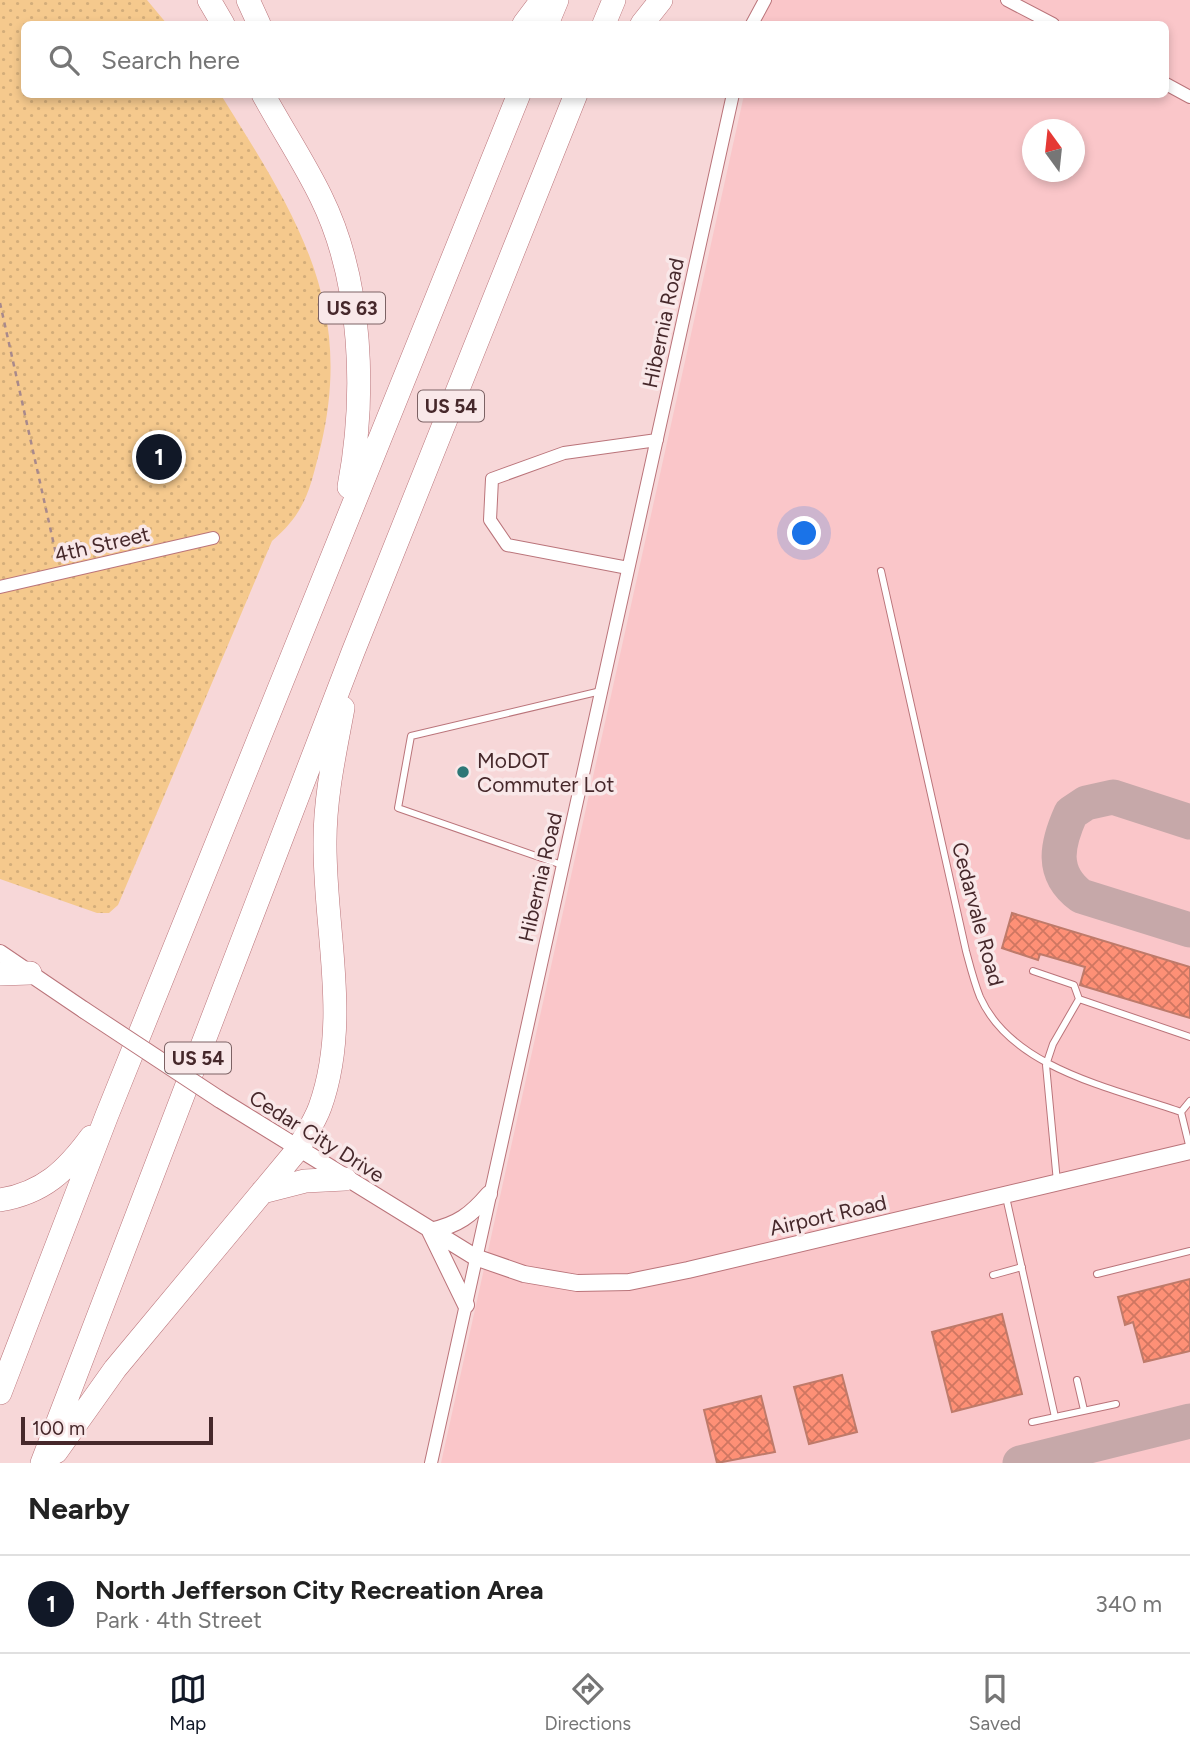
<!DOCTYPE html>
<html lang="en">
<head>
<meta charset="utf-8">
<style>
  body { margin:0; font-family:Figtree,sans-serif; background:#f2f2f2; color:#222 }
  .compass { position:absolute; left:1022px; top:119px; width:63px; height:63px; border-radius:50%; background:#fff; box-shadow:0 4px 10px #0003; rotate:345deg }
  .scale { position:absolute; left:21px; bottom:18px; width:192px; box-sizing:border-box; padding-left:7px; border:4px solid #46282b; border-top:0; font-size:19px; line-height:24px; white-space:nowrap; color:#46282b; -webkit-text-stroke:5px #f9e8e9; paint-order:stroke }
  .you { position:absolute; left:805px; top:534px; width:24px; height:24px; margin:-18px; border:5px solid #fff; border-radius:50%; background:#1a73e8; box-shadow:0 0 0 10px #1a73e833 }
  .badge { display:grid; place-items:center; width:46px; height:46px; border-radius:50%; background:#111827; color:#fff; font-size:23px; font-weight:700 }
  .pin { position:absolute; translate:-50% -50%; border:4px solid #fff; box-shadow:0 2px 7px #0006 }
  .list { margin:0; padding:0; list-style:none }
  h2 { display:flex; justify-content:space-between; align-items:center; height:91px; margin:0; padding:0 28px; font-size:30px }
  h2 small { font-size:23px; font-weight:400; color:#767676 }
  .list li { display:grid; grid-template-columns:46px 1fr auto; gap:21px; align-items:center; box-sizing:border-box; height:98px; padding:0 28px; border-top:2px solid #e0e0e0 }
  .list b { display:block; font-size:26px; white-space:nowrap }
  .list p { margin:0; font-size:23px; white-space:nowrap; color:#767676 }
  .list em { font-size:23px; font-style:normal; color:#767676 }
  .icon { flex:none; width:38px; height:38px; fill:none; stroke:currentColor; stroke-width:2; stroke-linecap:round; stroke-linejoin:round }
  .map { position:relative; flex:none; width:1190px; height:1463px; overflow:hidden }
  .search { position:absolute; background:#fff; box-shadow:0 4px 10px #0003; left:21px; right:21px; top:21px; height:77px; display:flex; align-items:center; gap:18px; box-sizing:border-box; padding:0 24px; border-radius:10px; color:#767676; font-size:26px }
  .sheet { height:189px; background:#fff }
  nav { display:flex; justify-content:space-around; align-items:center; box-sizing:border-box; height:98px; border-top:2px solid #e0e0e0; background:#fff; font-size:19px; color:#767676 }
  nav a { display:grid; justify-items:center; gap:4px }
  nav .on { color:#111827 }
  .map>svg:first-child { display:block }
  .built { fill:#fac6c9; fill-rule:evenodd }
  .park { fill:url(#park-dots) }
  .lines { fill:none; stroke-linecap:round; stroke-linejoin:round }
  .taxiway { stroke:#c6a8a9; stroke-width:35 }
  .building { fill:url(#building-cross-hatch); stroke:#be7a6a; stroke-width:2 }
  .service-casing { stroke:#ba747a; stroke-width:8 }
  .minor-casing { stroke:#ba747a; stroke-width:14 }
  .tertiary-casing { stroke:#ba747a; stroke-width:18 }
  .motorway-casing { stroke:#ba747a; stroke-width:24 }
  .path { stroke:#a8898b; stroke-width:2.5; stroke-dasharray:5 5; stroke-linecap:butt }
  .service { stroke:#fff; stroke-width:6 }
  .minor { stroke:#fff; stroke-width:12 }
  .tertiary { stroke:#fff; stroke-width:16 }
  .motorway { stroke:#fff; stroke-width:23 }
  .tertiary-bridge-casing { stroke:#ba747a; stroke-width:18; stroke-linecap:butt }
  .tertiary-bridge { stroke:#fff; stroke-width:16 }
  .poi-dot { fill:#2d7776; stroke:#f9e8e9; stroke-width:2.5 }
  .labels { text-anchor:middle; dominant-baseline:central; stroke-width:7; stroke-linejoin:round; paint-order:stroke }
  .shield { fill:#f9e8e9; stroke:#7c6264; stroke-width:2 }
  .shield-label { font-size:19px; font-weight:bold; fill:#46282b }
  .street-label { font-size:21px; fill:#46282b; stroke:#f9e8e9 }
  .poi-label { font-size:21px; fill:#46282b; stroke:#f9e8e9; text-anchor:start }
</style>
</head>
<body>
<div class="map">
<svg width="1190" height="1463" viewBox="0 0 1190 1463">
  <defs>
    <pattern id="park-dots" width="8" height="8" patternUnits="userSpaceOnUse" patternTransform="scale(1.75)"><rect width="8" height="8" fill="#f5c98d"/><path d="M2 2h.1M6 6h.1" fill="none" stroke="#d3ad7a" stroke-width="1.8" stroke-linecap="round"/></pattern>
    <pattern id="building-cross-hatch" width="8" height="8" patternUnits="userSpaceOnUse" patternTransform="scale(1.75)"><rect width="8" height="8" fill="#fe9076"/><path d="M0 0l8 8M0 8l8-8" fill="none" stroke="#cf7661"/></pattern>
  </defs>
  <rect width="100%" height="100%" fill="#f7d7d8"/>
  <path class="built" d="M 765,0 L 1190,0 L 1190,1463 L 441,1463 L 744,95 L 1166,94 L 1166,24 L 759,24 ZM 1032,130 L 1074,130 L 1074,172 L 1032,172 Z"/>
  <path class="park" d="M 0,0 L 147,0 L 167,24 L 24,24 L 24,94 L 221,95 C 293,211 355,301 321,445 C 310,488 307,511 272,541 L 118,905 L 109,913 L 97,913 L 0,879 Z"/>
  <g class="lines">
    <path class="taxiway" d="M 1190,822 L 1113,797 L 1086,803 L 1071,813 C 1057,844 1050,873 1081,896 L 1190,930
      M 1020,1463 L 1190,1421"/>
  </g>
  <path class="building" d="M 1012,913 L 1190,967 L 1190,1018 L 1080,985 L 1085,967 L 1040,954 L 1038,960 L 1002,948 Z
    M 1190,1279 L 1190,1351 L 1144,1362 L 1133,1322 L 1125,1325 L 1118,1297 Z
    M 1002,1314 L 1022,1394 L 952,1412 L 932,1332 Z
    M 842,1375 L 857,1432 L 809,1444 L 794,1387 Z
    M 761,1396 L 775,1452 L 717,1463 L 704,1410 Z"/>
  <g class="lines">
    <g class="service-casing">
      <path id="service" d="M 881,571 L 966,951 C 970,966 974,982 980,997 C 1012,1069 1113,1088 1181,1112 L 1190,1149
        M 562,865 L 398,808 L 411,736 L 601,691
        M 1033,971 L 1074,985 L 1079,999 L 1190,1037
        M 1181,1112 L 1190,1101
        M 1057,1182 L 1046,1065 L 1053,1044 L 1079,999
        M 1006,1197 L 1055,1417
        M 1097,1274 L 1190,1251
        M 993,1275 L 1022,1267
        M 1077,1380 L 1084,1410
        M 1032,1422 L 1116,1404"/>
    </g>
    <g class="minor-casing">
      <path id="minor" d="M 1007,0 L 1053,24
        M 752,24 L 765,0
        M 1166,84 L 1190,97
        M 628,568 L 507,545 L 490,520 L 492,479 L 564,453 L 657,440
        M 0,587 L 213,538
        M 431,1463 L 733,94"/>
    </g>
    <g class="tertiary-casing">
      <path id="tertiary" d="M 0,953 L 84,1010
        M 219,1099 L 475,1257 L 524,1274 L 577,1283 L 629,1282 L 688,1270 L 1190,1151
        M 466,1305 L 430,1231 C 458,1225 471,1215 489,1194"/>
    </g>
    <g class="motorway-casing">
      <path id="motorway" d="M 209,0 L 223,24
        M 248,0 L 259,24
        M 524,24 L 542,0
        M 547,24 L 557,0
        M 604,24 L 614,0
        M 642,24 L 661,0
        M 263,94 C 282,129 304,162 321,197 C 363,282 366,397 349,487
        M 0,974 L 30,973
        M 262,1192 L 305,1181 L 345,1179
        M 0,1200 C 43,1193 66,1171 91,1137
        M 0,1393 L 107,1115 L 519,94
        M 56,1452 L 115,1369 L 298,1149 C 305,1136 315,1121 320,1107 C 351,1020 324,930 325,841 C 325,796 335,752 343,708
        M 42,1463 L 353,652 L 576,94"/>
    </g>
    <path class="path" d="M 0,303 L 58,563"/>
    <use href="#service" class="service"/>
    <use href="#minor" class="minor"/>
    <use href="#tertiary" class="tertiary"/>
    <use href="#motorway" class="motorway"/>
    <g class="tertiary-bridge-casing">
      <path id="tertiary-bridge" d="M 84,1010 L 219,1099"/>
    </g>
    <use href="#tertiary-bridge" class="tertiary-bridge"/>
  </g>
  <circle class="poi-dot" cx="463" cy="772" r="7"/>
  <g class="labels">
    <g class="shield">
      <rect x="319" y="292.5" width="66" height="31" rx="5"/>
      <rect x="418" y="390.5" width="66" height="31" rx="5"/>
      <rect x="165" y="1042.5" width="66" height="31" rx="5"/>
    </g>
    <g class="shield-label">
      <text x="352" y="308">US 63</text>
      <text x="451" y="406">US 54</text>
      <text x="198" y="1058">US 54</text>
    </g>
    <g class="street-label">
      <text transform="translate(663 323) rotate(-78)">Hibernia Road</text>
      <text transform="translate(102 544) rotate(-13)">4th Street</text>
      <text transform="translate(540 877) rotate(-77)">Hibernia Road</text>
      <text transform="translate(978 914) rotate(75)">Cedarvale Road</text>
      <text transform="translate(317 1136) rotate(32)">Cedar City Drive</text>
      <text transform="translate(828 1215) rotate(-13)">Airport Road</text>
    </g>
    <g class="poi-label">
      <text x="477" y="760">MoDOT<tspan x="477" dy="24">Commuter Lot</tspan></text>
    </g>
  </g>
</svg>
<svg class="compass" viewBox="-18 -18 36 36"><path d="M0-13l5 13h-10z" fill="#e53935"/><path d="M0 13l5-13h-10z" fill="#767676"/></svg>
<div class="scale">100 m</div>
<div class="you"></div>
<div class="pin badge" style="left:159px;top:457px">1</div>
<div class="search"><svg class="icon" aria-label="search" viewBox="0 0 24 24"><circle cx="10" cy="10" r="6"/><path d="M15 15l6 6"/></svg>Search here</div>
</div>
<section class="sheet">
<h2>Nearby<small></small></h2>
<ul class="list">
<li><span class="badge">1</span><div><b>North Jefferson City Recreation Area</b><p>Park · 4th Street</p></div><em>340 m</em></li>
</ul>
</section>
<nav>
<a class="on"><svg class="icon" aria-label="map" viewBox="0 0 24 24"><path d="M3 6l6-2 6 2 6-2v14l-6 2-6-2-6 2zM9 4v14M15 6v14"/></svg>Map</a>
<a><svg class="icon" aria-label="directions" viewBox="0 0 24 24"><path d="M12 3l9 9-9 9-9-9zM9 14v-3h6M13 9l2 2-2 2"/></svg>Directions</a>
<a><svg class="icon" aria-label="saved" viewBox="0 0 24 24"><path d="M7 4h10v16l-5-4-5 4z"/></svg>Saved</a>
</nav>
</body>
</html>
